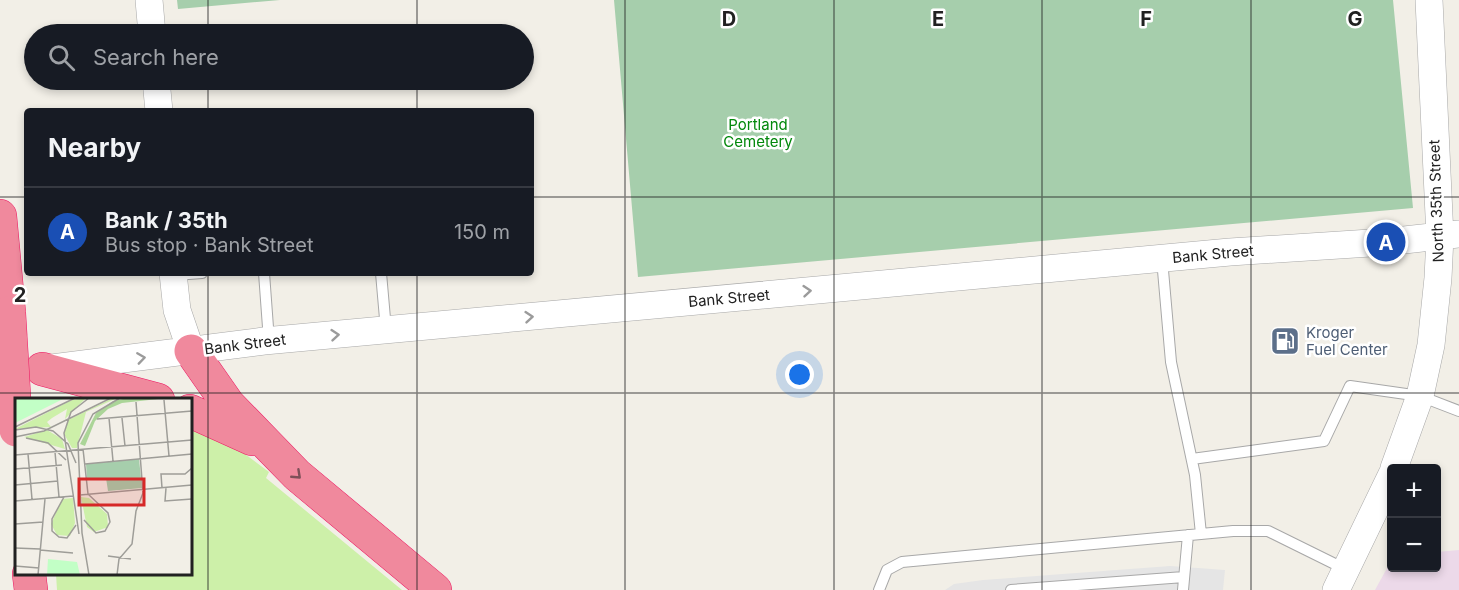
<!DOCTYPE html>
<html lang="en">
<head>
<meta charset="utf-8">
<style>
  body { margin:0; font-family:Inter,sans-serif; background:#242831; color:#f1f3f6 }
  .controls { position:absolute; right:18px; bottom:18px; display:grid; overflow:hidden; border-radius:6px; box-shadow:0 3px 9px #0003 }
  .controls button { width:54px; height:54px; display:grid; place-items:center; padding:0; border:0; border-bottom:2px solid #363941; background:#171b24; color:#f1f3f6; font:30px sans-serif }
  .you { position:absolute; left:800px; top:375px; width:21px; height:21px; margin:-15px; border:4px solid #fff; border-radius:50%; background:#1a73e8; box-shadow:0 0 0 9px #1a73e833 }
  .badge { display:grid; place-items:center; width:39px; height:39px; border-radius:50%; background:#d30002; color:#fff; font-size:20px; font-weight:700 }
  .pin { position:absolute; translate:-50% -50%; border:3px solid #fff; box-shadow:0 2px 6px #0006 }
  .list { margin:0; padding:0; list-style:none }
  h2 { display:flex; justify-content:space-between; align-items:center; height:78px; margin:0; padding:0 24px; font-size:26px }
  h2 small { font-size:20px; font-weight:400; color:#9ea1a6 }
  .list li { display:grid; grid-template-columns:39px 1fr auto; gap:18px; align-items:center; box-sizing:border-box; height:90px; padding:0 24px; border-top:2px solid #363941 }
  .list b { display:block; font-size:22px; white-space:nowrap }
  .list p { margin:0; font-size:20px; white-space:nowrap; color:#9ea1a6 }
  .list em { font-size:20px; font-style:normal; color:#9ea1a6 }
  .icon { flex:none; width:33px; height:33px; fill:none; stroke:currentColor; stroke-width:2; stroke-linecap:round; stroke-linejoin:round }
  .map { position:relative; flex:none; width:1459px; height:590px; overflow:hidden }
  .search { position:absolute; background:#171b24; box-shadow:0 3px 9px #0003; left:24px; top:24px; width:510px; height:66px; display:flex; align-items:center; gap:15px; box-sizing:border-box; padding:0 21px; border-radius:33px; color:#9ea1a6; font-size:22px }
  .panel { position:absolute; background:#171b24; box-shadow:0 3px 9px #0003; left:24px; top:108px; width:510px; height:168px; border-radius:6px }
  .map>svg:first-child { display:block }
  .industrial { fill:#ecd9e9 }
  .grass { fill:#cdf0a9 }
  .cemetery { fill:#a6ceac }
  .parking { fill:#e5e5e5 }
  .lines { fill:none; stroke-linecap:round; stroke-linejoin:round }
  .service-casing { stroke:#a8a8a8; stroke-width:12 }
  .tertiary-casing { stroke:#a8a8a8; stroke-width:28 }
  .motorway-casing { stroke:#ed1863; stroke-width:34 }
  .service { stroke:#fff; stroke-width:10 }
  .tertiary { stroke:#fff; stroke-width:27 }
  .motorway { stroke:#f0899d; stroke-width:33 }
  .motorway-bridge-casing { stroke:#ed1863; stroke-width:34; stroke-linecap:butt }
  .motorway-bridge { stroke:#f0899d; stroke-width:33 }
  .oneway { stroke:#9b9b9b }
  .oneway2 { stroke:#7e5059 }
  .grid { fill:none; stroke:#212121; stroke-width:1.5; stroke-opacity:0.55 }
  .labels { text-anchor:middle; dominant-baseline:central; stroke-width:5; stroke-linejoin:round; paint-order:stroke }
  .park-label { font-size:15px; fill:#02880b; stroke:#fff }
  .street-label { font-size:15px; fill:#212121; stroke:#fff }
  .service-label { font-size:15px; fill:#4e5e75; stroke:#fff; text-anchor:start }
  .inset-road { fill:none; stroke:#9e9d98; stroke-width:1.5 }
  .view { fill:#d62828; fill-opacity:0.15; stroke:#d62828; stroke-width:3 }
  .inset-edge { fill:none; stroke:#212121; stroke-width:3 }
  .grid-label { font-size:20px; text-anchor:middle; font-weight:bold; fill:#212121; stroke:#fff; stroke-width:5; stroke-linejoin:round; paint-order:stroke }
</style>
</head>
<body>
<div class="map">
<svg width="1459" height="590" viewBox="0 0 1459 590">
  <rect width="100%" height="100%" fill="#f2efe7"/>
  <path class="industrial" d="M 1459,550 L 1459,590 L 1375,590 L 1391,561 L 1392,568 L 1436,568 L 1437,552 Z"/>
  <path class="grass" d="M 191,421 L 221,436 L 269,472 L 266,478 L 402,590 L 57,590 L 56,574 L 190,574 Z"/>
  <path class="cemetery" d="M 177,0 L 280,0 L 178,9 Z
    M 614,0 L 1393,0 L 1413,208 L 638,277 Z"/>
  <path class="parking" d="M 1170,566 L 1225,570 L 1223,590 L 945,590 L 954,584 L 983,580 Z"/>
  <g class="lines">
    <g class="service-casing">
      <path id="service" d="M 1162,259 L 1171,362 L 1195,475 L 1201,534
        M 264,273 L 269,341
        M 381,273 L 386,330
        M 175,275 L 202,273
        M 1192,459 L 1324,441 L 1350,386 L 1420,396 L 1459,411
        M 879,590 L 887,570 L 902,562 L 1233,531 L 1268,531 L 1345,569
        M 1011,590 L 1184,577
        M 1183,590 L 1188,535"/>
    </g>
    <g class="tertiary-casing">
      <path id="tertiary" d="M 149,0 L 152,34
        M 156,80 L 159,111
        M 173,273 L 177,310 L 191,351
        M 52,368 L 264,341 L 1230,252 L 1386,242 L 1459,234
        M 1394,468 L 1420,396 L 1431,345 L 1438,278 L 1440,237 L 1429,0
        M 1336,590 L 1392,474"/>
    </g>
    <g class="motorway-casing">
      <path id="motorway" d="M 0,216 L 9,313
        M 191,351 L 228,404 L 297,475 L 435,590
        M 42,369 L 158,400
        M 190,411 L 252,439
        M 29,574 L 31,590"/>
    </g>
    <use href="#service" class="service"/>
    <use href="#tertiary" class="tertiary"/>
    <use href="#motorway" class="motorway"/>
    <g class="motorway-bridge-casing">
      <path id="motorway-bridge" d="M 9,313 L 16,430"/>
    </g>
    <use href="#motorway-bridge" class="motorway-bridge"/>
  </g>
  <defs><path id="oneway-chevron" d="M-2-3.5L2.5 0L-2 3.5" fill="none" stroke-width="1.6" stroke-linecap="round" stroke-linejoin="round" transform="scale(1.5)"/></defs>
  <g class="oneway">
    <use href="#oneway-chevron" transform="translate(807 291) rotate(-5)"/>
    <use href="#oneway-chevron" transform="translate(529 317) rotate(-5)"/>
    <use href="#oneway-chevron" transform="translate(335 335) rotate(-5)"/>
    <use href="#oneway-chevron" transform="translate(141 358) rotate(-8)"/>
  </g>
  <use class="oneway2" href="#oneway-chevron" transform="translate(297 475) rotate(43)"/>
  <path class="grid" d="M 208,0 L 208,34M 417,0 L 417,34M 625,0 L 625,590M 834,0 L 834,590M 1042,0 L 1042,590M 1251,0 L 1251,590M 208,80 L 208,111M 417,80 L 417,111M 0,197 L 27,197M 531,197 L 1459,197M 208,273 L 208,590M 417,273 L 417,590M 0,393 L 1459,393"/>
  <defs>
    <g id="fuel-square" transform="scale(1.5)"><rect x="-9" y="-9" width="18" height="18" rx="4" fill="#5c6f8a" stroke="#fff"/><path d="M-5.5-6h7V0h2V4h1.3V-2.5L3-4.5l.8-.8L6-3V5H2.5V1h-1V6h-7ZM-4.2-4.7v3.2H.2V-4.7Z" fill="#fff"/></g>
  </defs>
  <g fill-rule="evenodd">
    <use href="#fuel-square" x="1285" y="341"/>
  </g>
  <g class="labels">
    <g class="park-label">
      <text x="758" y="124">Portland<tspan x="758" dy="17">Cemetery</tspan></text>
    </g>
    <g class="street-label">
      <text transform="translate(1436 201) rotate(-92)">North 35th Street</text>
      <text transform="translate(1213 254) rotate(-5)">Bank Street</text>
      <text transform="translate(729 298) rotate(-5)">Bank Street</text>
      <text transform="translate(245 344) rotate(-7)">Bank Street</text>
    </g>
    <g class="service-label">
      <text x="1306" y="332">Kroger<tspan x="1306" dy="17">Fuel Center</tspan></text>
    </g>
  </g>
  <g transform="translate(15 398)">
    <rect width="177" height="177" fill="#f2efe7"/>
    <path d="M 71,0 L 50,21 L 52,11 L 37,20 L 32,24 L 36,29 L 0,31 L 57,2 ZM 102,0 L 71,14 L 62,50 L 57,50 L 49,36 L 53,22 L 96,1 ZM 32,32 L 47,41 L 50,51 L 9,39 ZM 66,99 L 74,100 L 92,116 L 93,129 L 79,134 L 72,129 ZM 58,100 L 60,125 L 55,138 L 42,137 L 36,126 L 47,101 Z" fill="#cdf0a9"/>
    <path d="M 113,0 L 143,1 L 107,5 L 93,11 L 80,23 L 70,48 L 65,46 L 81,15 L 98,3 Z" fill="#abd598"/>
    <path d="M 124,61 L 127,90 L 93,93 L 91,80 L 72,81 L 71,66 Z" fill="#a6ceac"/>
    <path d="M 0,0 L 50,0 L 0,25 ZM 33,161 L 62,164 L 65,177 L 32,177 Z" fill="#c2ffc6"/>
    <path class="inset-road" d="M 149,2 L 154,58M 94,20 L 98,63M 107,20 L 110,48M 82,21 L 177,13M 0,29 L 60,0M 0,32 L 21,29 L 38,33 L 53,46 L 61,65M 0,39 L 29,33 L 96,0M 11,40 L 33,45 L 51,62M 68,51 L 73,96M 40,54 L 44,99M 13,56 L 17,101M 0,57 L 177,42M 70,66 L 177,56M 0,71 L 47,67M 0,87 L 43,83M 147,90 L 146,76 L 170,76 L 177,70M 151,90 L 150,103 L 177,101M 65,97 L 177,87M 49,99 L 37,121 L 37,133 L 44,139 L 52,140 L 61,127M 0,103 L 58,98M 69,122 L 81,135 L 90,133 L 95,124 L 93,115 L 73,96M 0,126 L 28,124M 64,136 L 49,35 L 56,14 L 74,0M 0,150 L 25,151M 25,152 L 58,155M 93,158 L 116,161M 0,168 L 24,170M 23,177 L 30,101M 74,177 L 67,135 L 63,45 L 78,16 L 105,0M 102,177 L 104,161 L 117,146 L 121,113 L 128,95 L 121,4"/>
    <path class="view" d="M 64,81 L 129,81 L 129,107 L 64,107 Z"/>
    <rect width="177" height="177" class="inset-edge"/>
  </g>
  <g class="grid-label">
    <text x="729" y="26">D</text>
    <text x="938" y="26">E</text>
    <text x="1146" y="26">F</text>
    <text x="1355" y="26">G</text>
    <text x="20" y="302">2</text>
  </g>
</svg>
<div class="controls">
<button>+</button>
<button>−</button>
</div>
<div class="you"></div>
<div class="pin badge" style="left:1386px;top:242px;background:#1a4fb4">A</div>
<div class="search"><svg class="icon" aria-label="search" viewBox="0 0 24 24"><circle cx="10" cy="10" r="6"/><path d="M15 15l6 6"/></svg>Search here</div>
<section class="panel">
<h2>Nearby<small></small></h2>
<ul class="list">
<li><span class="badge" style="background:#1a4fb4">A</span><div><b>Bank / 35th</b><p>Bus stop · Bank Street</p></div><em>150 m</em></li>
</ul>
</section>
</div>
</body>
</html>
